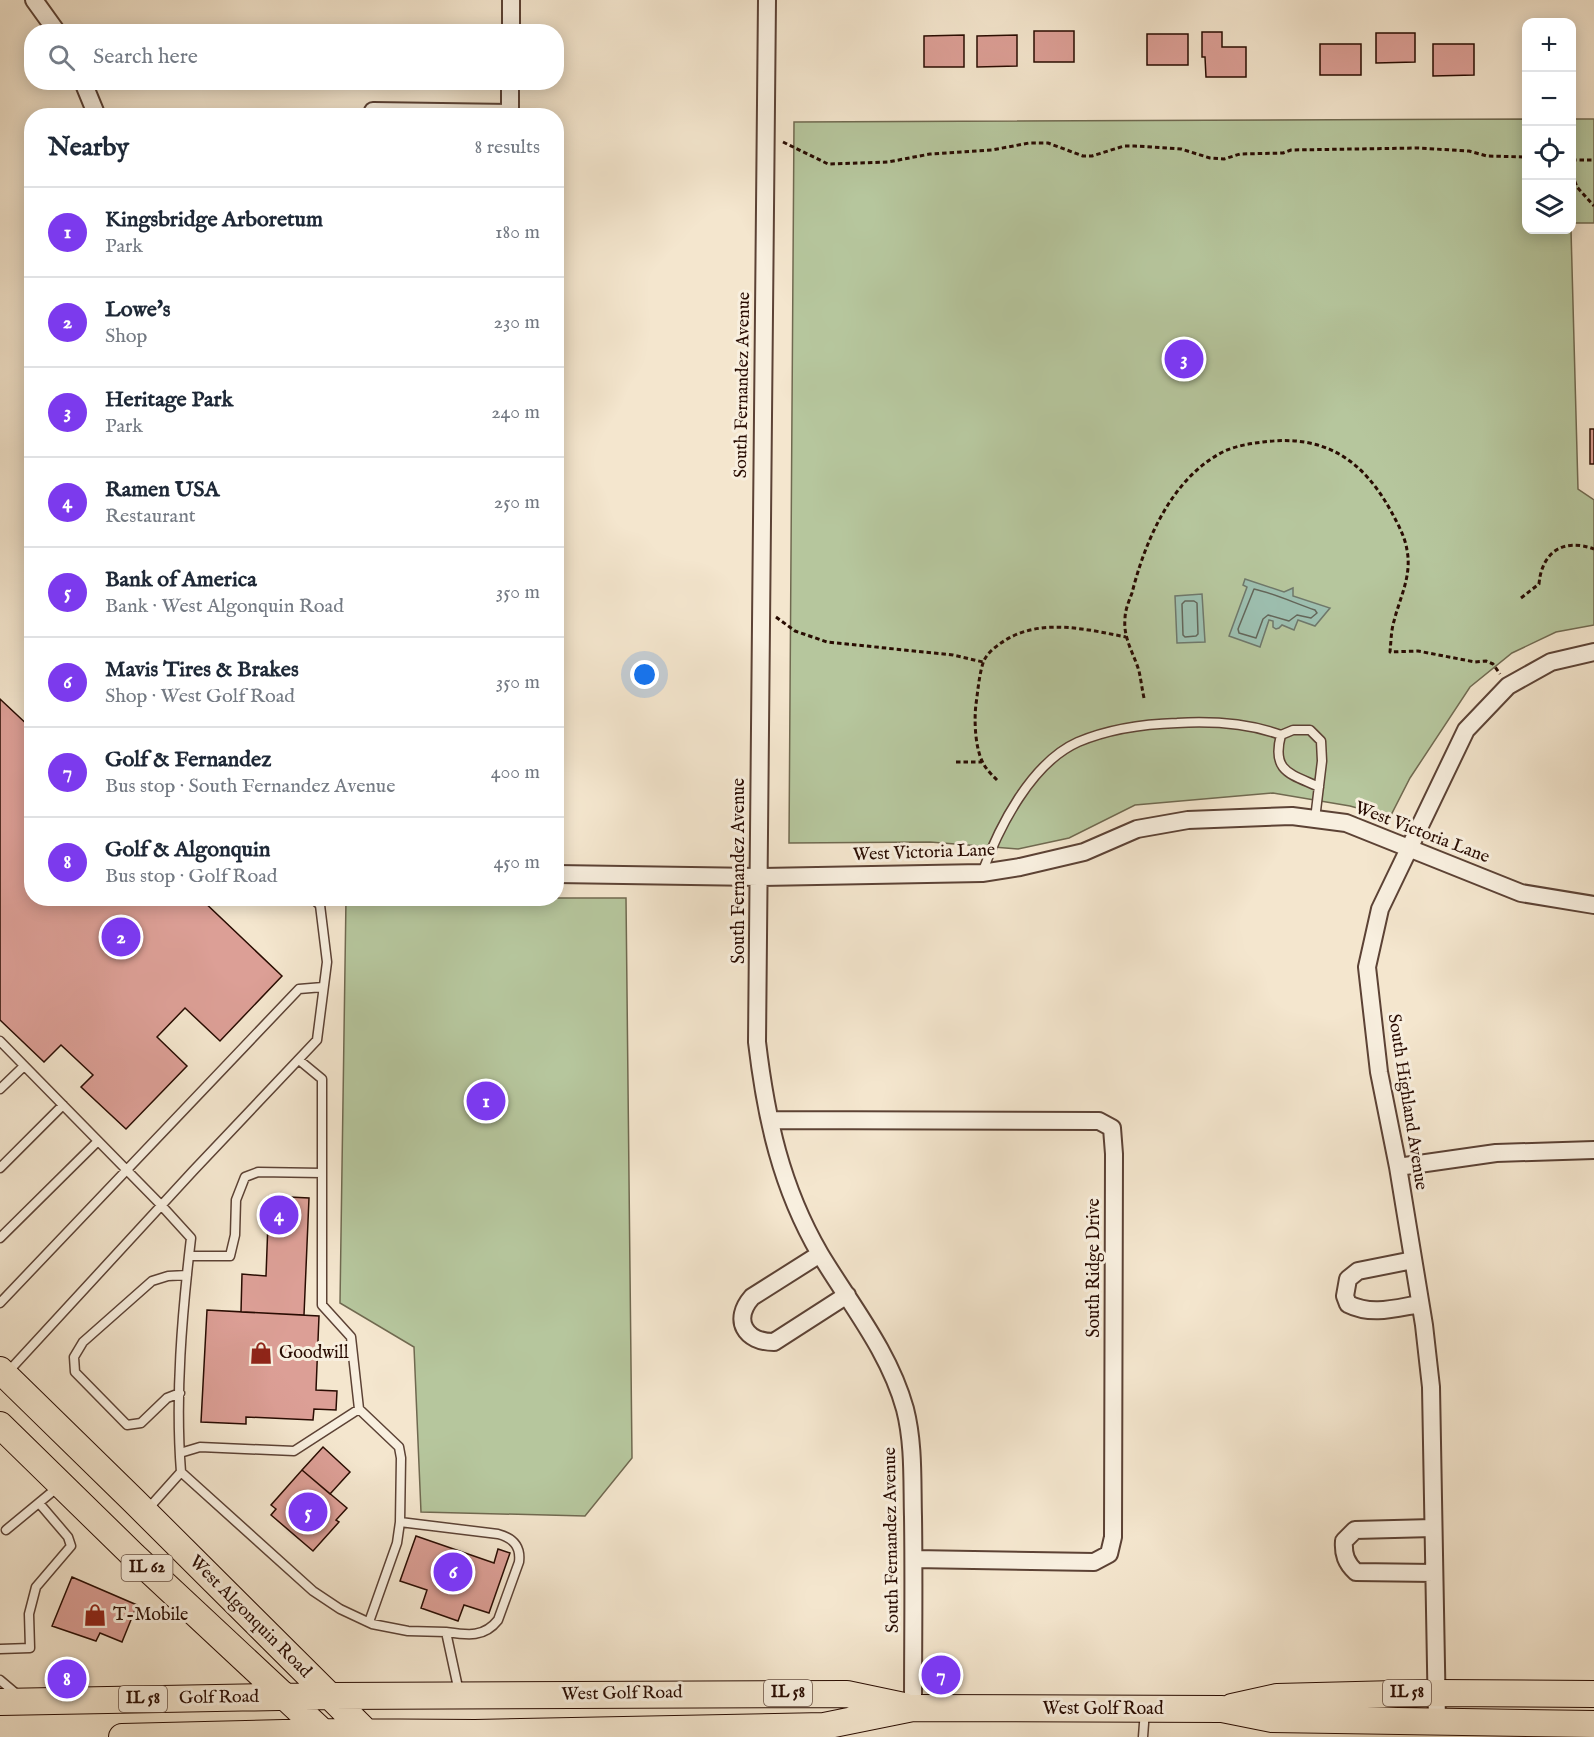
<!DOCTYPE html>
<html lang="en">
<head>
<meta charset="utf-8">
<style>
  body { margin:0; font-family:"IM FELL English",serif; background:#f2f2f3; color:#1f2937 }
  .controls { position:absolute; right:18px; top:18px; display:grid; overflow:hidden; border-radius:12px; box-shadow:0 3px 15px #0003 }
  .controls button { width:54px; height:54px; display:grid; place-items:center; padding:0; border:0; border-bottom:2px solid #e0e1e3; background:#fff; color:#1f2937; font:30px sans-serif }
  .you { position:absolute; left:645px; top:675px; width:21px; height:21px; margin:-15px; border:4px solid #fff; border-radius:50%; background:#1a73e8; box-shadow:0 0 0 9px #1a73e833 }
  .badge { display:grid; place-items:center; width:39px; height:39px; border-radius:50%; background:#7c3aed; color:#fff; font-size:20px; font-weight:700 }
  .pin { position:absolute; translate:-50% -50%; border:3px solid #fff; box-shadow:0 2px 6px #0006 }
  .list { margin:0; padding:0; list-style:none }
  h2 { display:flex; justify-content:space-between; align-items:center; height:78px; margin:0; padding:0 24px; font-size:26px }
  h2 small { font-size:20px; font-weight:400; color:#747a83 }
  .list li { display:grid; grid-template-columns:39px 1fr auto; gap:18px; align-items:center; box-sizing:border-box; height:90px; padding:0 24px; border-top:2px solid #e0e1e3 }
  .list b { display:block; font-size:22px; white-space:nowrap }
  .list p { margin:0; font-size:20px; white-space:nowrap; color:#747a83 }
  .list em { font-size:20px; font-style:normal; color:#747a83 }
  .icon { flex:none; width:33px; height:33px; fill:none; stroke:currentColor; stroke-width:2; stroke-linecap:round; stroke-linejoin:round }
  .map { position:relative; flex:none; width:1594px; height:1737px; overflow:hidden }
  .search { position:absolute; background:#fff; box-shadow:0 3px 15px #0003; left:24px; top:24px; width:540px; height:66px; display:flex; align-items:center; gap:15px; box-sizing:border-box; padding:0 21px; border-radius:24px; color:#747a83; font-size:22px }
  .panel { position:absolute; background:#fff; box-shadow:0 3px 15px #0003; left:24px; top:108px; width:540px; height:798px; border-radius:24px }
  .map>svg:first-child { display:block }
  .green { fill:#b6c69d; stroke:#706950; stroke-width:1.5 }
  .water { fill:#9dc0b1; stroke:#6f786b; stroke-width:1.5 }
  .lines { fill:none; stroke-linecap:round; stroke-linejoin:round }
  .shore { stroke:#63665a; stroke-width:1.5 }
  .building { fill:#dc9f96; stroke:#290c02; stroke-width:1.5 }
  .lane-casing { stroke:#5c4235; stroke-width:11 }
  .street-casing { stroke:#5c4235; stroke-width:20 }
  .primary-casing { stroke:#290c02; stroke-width:28 }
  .path { stroke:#290c02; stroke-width:3; stroke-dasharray:4.5 3; stroke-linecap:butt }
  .lane { stroke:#f8efdf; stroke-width:8 }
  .street { stroke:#f8efdf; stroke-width:16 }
  .primary { stroke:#f4e6ce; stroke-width:26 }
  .labels { text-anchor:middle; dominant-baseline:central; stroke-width:6; stroke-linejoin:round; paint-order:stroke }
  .shield { fill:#f8efdf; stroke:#675044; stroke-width:1.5 }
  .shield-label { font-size:16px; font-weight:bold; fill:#290c02 }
  .street-label { font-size:18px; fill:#290c02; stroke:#f8efdf }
  .poi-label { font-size:18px; fill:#290c02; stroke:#f8efdf; text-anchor:start }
</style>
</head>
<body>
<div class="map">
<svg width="1594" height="1737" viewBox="0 0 1594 1737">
  <rect width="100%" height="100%" fill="#f4e6ce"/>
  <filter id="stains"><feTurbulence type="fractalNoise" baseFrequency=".00333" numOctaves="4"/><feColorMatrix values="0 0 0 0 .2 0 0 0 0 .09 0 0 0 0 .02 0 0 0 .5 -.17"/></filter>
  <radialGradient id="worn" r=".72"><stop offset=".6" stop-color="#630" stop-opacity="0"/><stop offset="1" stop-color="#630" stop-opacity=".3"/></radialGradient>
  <path class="green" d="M 1526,119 L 1526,230 L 1571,230 L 1578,489 L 1594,500 L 1594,625 L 1556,632 L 1512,653 L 1470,687 L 1410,778 L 1390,817 L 1350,806 L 1273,793 L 1135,805 L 1069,838 L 1018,849 L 930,842 L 789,843 L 794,122 Z
    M 1572,119 L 1594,119 L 1594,223 L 1572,223 Z
    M 556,898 L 626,898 L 632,1458 L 585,1516 L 421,1512 L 414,1347 L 340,1303 L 346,899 Z"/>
  <path class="water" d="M 1245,579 L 1284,592 L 1293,588 L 1293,596 L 1330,608 L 1315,626 L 1298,620 L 1294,630 L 1282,625 L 1279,628 L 1276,629 L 1273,627 L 1273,621 L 1269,620 L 1260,647 L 1229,636 L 1247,587 L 1243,585 Z
    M 1202,594 L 1205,642 L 1177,643 L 1175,596 Z"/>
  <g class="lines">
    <path class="shore" d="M 1254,589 C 1276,594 1294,603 1315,610 L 1317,613 L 1311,618 L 1297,615 L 1289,621 L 1268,615 L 1263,619 L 1256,638 L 1239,633 L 1238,629 Z
      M 1185,601 L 1194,601 L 1197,603 L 1198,634 L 1196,636 L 1185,637 L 1183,635 L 1182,604 Z"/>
  </g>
  <path class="building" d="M 1034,31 L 1074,31 L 1074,62 L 1034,62 Z
    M 1202,32 L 1222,32 L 1222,47 L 1246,47 L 1246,77 L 1206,77 L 1205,57 L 1202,57 Z
    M 1376,33 L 1415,33 L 1415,62 L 1376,63 Z
    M 1147,34 L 1188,34 L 1188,65 L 1147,65 Z
    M 964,35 L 964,67 L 924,67 L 924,36 Z
    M 1017,35 L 1017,66 L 977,67 L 977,36 Z
    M 1320,44 L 1361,44 L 1361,75 L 1320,75 Z
    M 1433,44 L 1474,44 L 1474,75 L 1433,76 Z
    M 1590,429 L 1594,429 L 1594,464 L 1590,464 Z
    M 0,699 L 32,729 L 32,898 L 200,898 L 282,976 L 220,1041 L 185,1008 L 157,1037 L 187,1066 L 126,1129 L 81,1087 L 93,1075 L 61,1045 L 44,1062 L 0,1020 Z
    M 269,1196 L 309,1198 L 304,1315 L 241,1312 L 242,1274 L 266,1276 Z
    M 207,1310 L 319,1316 L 316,1390 L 337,1391 L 336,1410 L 314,1409 L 313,1420 L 246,1417 L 246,1424 L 201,1422 Z
    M 323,1447 L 350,1472 L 330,1494 L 302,1470 Z
    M 302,1470 L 347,1508 L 336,1520 L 339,1522 L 313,1551 L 271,1515 L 276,1509 L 271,1505 Z
    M 416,1536 L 494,1563 L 498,1549 L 510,1553 L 489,1613 L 464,1605 L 458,1621 L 421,1608 L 427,1590 L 400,1581 Z
    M 72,1577 L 137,1605 L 122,1642 L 100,1633 L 96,1641 L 52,1626 Z"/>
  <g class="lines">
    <g class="lane-casing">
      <path id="lane" d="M 1315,819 L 1322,761 L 1321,741 L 1310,730 L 1293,730 L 1281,735 C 1271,772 1291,774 1319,787
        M 982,873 C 999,827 1031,763 1078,742 C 1109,729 1143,724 1177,723 C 1212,721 1248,723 1281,735
        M 0,1041 L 161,1205 L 191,1238 C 182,1314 175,1396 181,1472 L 147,1510
        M 299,1060 L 322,1079 L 322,1305 L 351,1337 L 359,1409 L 399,1447 L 401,1458 L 400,1522 L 397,1543 L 369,1622
        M 0,1089 L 24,1066
        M 0,1168 L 63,1105
        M 0,1238 L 98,1141
        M 189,1256 L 230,1256 L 235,1235 L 236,1200 L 245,1177 L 258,1172 L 322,1173
        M 0,1303 L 299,989 L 323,987
        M 7,1373 L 193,1171 L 317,1040 L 327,962 L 320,905 L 312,898
        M 180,1393 L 167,1398 L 141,1423 L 127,1425 L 75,1372 L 74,1357 L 83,1342 L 152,1281 L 168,1276 L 187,1275
        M 180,1453 L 200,1447 L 294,1451 L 359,1409
        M 181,1472 L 313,1591 L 340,1609 L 372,1624 L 408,1631 L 446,1632 L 459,1692
        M 400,1522 L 498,1534 C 513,1538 521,1546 519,1562 L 498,1620 C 484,1638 467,1635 446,1632
        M 6,1530 L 58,1487
        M 0,1649 L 30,1648 L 29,1614 L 36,1587 L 71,1546 L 68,1537 L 39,1503
        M 0,1680 L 19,1696
        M 1143,1737 L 1145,1710"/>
    </g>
    <g class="street-casing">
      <path id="street" d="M 34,0 L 57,32
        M 767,0 L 757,1042 C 766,1118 781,1187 820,1254 C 850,1304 889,1351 905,1409 C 914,1444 912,1481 913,1517 C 914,1581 913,1645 913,1708
        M 511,32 L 511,0
        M 83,82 L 97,116
        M 373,111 L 510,113
        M 510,116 L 510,82
        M 556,874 L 758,877 L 982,873 L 1020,867 L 1084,852 L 1137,829 L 1188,820 L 1292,816 L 1346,823 L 1521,893 L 1594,905
        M 770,1120 L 1099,1121 L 1112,1128 L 1114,1154 L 1113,1537 L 1109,1554 L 1094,1562 L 914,1559
        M 1398,1167 L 1496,1153 L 1594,1150
        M 820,1254 L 752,1297 C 732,1320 745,1342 774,1342 L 847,1295
        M 1413,1260 L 1358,1271 L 1348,1279 L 1345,1296 L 1348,1304 C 1372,1316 1396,1308 1420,1304
        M 1433,1528 L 1355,1530 L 1344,1541 C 1343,1554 1346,1563 1356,1572 L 1434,1573
        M 1437,1721 L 1431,1387 L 1424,1325 L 1398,1167 L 1379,1072 L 1367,967 L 1380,909 L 1466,730 L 1508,686 L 1551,662 L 1594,652"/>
    </g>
    <g class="primary-casing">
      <path id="primary" d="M 0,1370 L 134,1501 L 371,1737
        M 0,1425 L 134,1556 L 328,1737
        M 0,1702 L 330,1696 L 847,1694 L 904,1706
        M 1232,1707 L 1277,1697 L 1435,1693 L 1594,1694
        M 122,1737 L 323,1732 L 475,1733 L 824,1726 L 913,1708 L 1222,1709 L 1272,1719 L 1594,1724"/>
    </g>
    <path class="path" d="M 783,142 L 828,164 L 888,162 L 930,154 L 992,150 L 1029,143 L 1048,143 L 1083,156 L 1092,156 L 1124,146 L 1135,146 L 1181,149 L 1210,158 L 1224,159 L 1240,154 L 1283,153 L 1291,150 L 1418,148 L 1469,151 L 1487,156 L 1526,157
      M 1572,160 L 1594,160
      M 1572,174 L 1577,187 L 1594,206
      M 1521,598 L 1539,584 C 1542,551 1564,538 1594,549
      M 776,617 L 795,631 L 827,642 L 953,655 L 983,662
      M 1144,698 C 1142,689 1141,680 1139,671 C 1134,654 1123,638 1125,619 C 1125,610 1129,601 1132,593 C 1145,541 1171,481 1219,454 C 1233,446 1248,444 1263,442 C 1324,434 1363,459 1392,513 C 1398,524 1405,537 1407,550 C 1412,576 1400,597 1394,621 C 1391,631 1391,642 1390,652 L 1418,651 L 1475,662 L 1486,661 L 1493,664 L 1500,674
      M 956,762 L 982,762
      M 997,780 C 992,775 986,769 983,763 C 975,748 974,720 976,704 C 978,690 979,676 983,663 C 986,654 994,648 1001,643 C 1038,617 1085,629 1126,637"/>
    <use href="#lane" class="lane"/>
    <use href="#street" class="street"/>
    <use href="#primary" class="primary"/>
  </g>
  <defs>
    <g id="shop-bare" transform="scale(1.8)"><path d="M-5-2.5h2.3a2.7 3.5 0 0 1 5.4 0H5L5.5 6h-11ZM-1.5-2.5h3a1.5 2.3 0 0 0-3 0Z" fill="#8f2418" stroke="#f8efdf" stroke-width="2.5" paint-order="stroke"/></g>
  </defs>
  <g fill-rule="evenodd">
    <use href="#shop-bare" x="261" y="1353"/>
    <use href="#shop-bare" x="95" y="1615"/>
  </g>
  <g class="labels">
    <g class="shield">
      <rect x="121.5" y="1555" width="51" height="26" rx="4.5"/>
      <rect x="764" y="1680" width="48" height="26" rx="4.5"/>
      <rect x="1383" y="1680" width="48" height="26" rx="4.5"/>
      <rect x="119" y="1686" width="48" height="26" rx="4.5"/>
    </g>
    <g class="shield-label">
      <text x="147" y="1568">IL 62</text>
      <text x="788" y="1693">IL 58</text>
      <text x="1407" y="1693">IL 58</text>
      <text x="143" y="1699">IL 58</text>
    </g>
    <g class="street-label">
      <text transform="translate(743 385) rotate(-89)">South Fernandez Avenue</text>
      <text transform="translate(1422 833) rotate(21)">West Victoria Lane</text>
      <text transform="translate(924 853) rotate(-2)">West Victoria Lane</text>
      <text transform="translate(739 871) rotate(-90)">South Fernandez Avenue</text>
      <text transform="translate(1407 1102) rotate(81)">South Highland Avenue</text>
      <text transform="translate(1094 1268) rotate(-90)">South Ridge Drive</text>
      <text transform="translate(892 1540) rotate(-91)">South Fernandez Avenue</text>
      <text transform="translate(250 1617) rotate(45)">West Algonquin Road</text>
      <text transform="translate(622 1694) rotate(-1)">West Golf Road</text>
      <text transform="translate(219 1698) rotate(-1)">Golf Road</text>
      <text x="1103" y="1709">West Golf Road</text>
    </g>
    <g class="poi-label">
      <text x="279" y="1353">Goodwill</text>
      <text x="113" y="1615">T-Mobile</text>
    </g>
  </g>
  <rect width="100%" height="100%" filter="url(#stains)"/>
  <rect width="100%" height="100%" fill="url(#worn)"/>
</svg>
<div class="controls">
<button>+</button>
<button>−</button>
<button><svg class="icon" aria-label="locate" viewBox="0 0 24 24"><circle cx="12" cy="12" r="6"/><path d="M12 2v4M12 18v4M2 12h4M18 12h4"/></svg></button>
<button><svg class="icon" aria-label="layers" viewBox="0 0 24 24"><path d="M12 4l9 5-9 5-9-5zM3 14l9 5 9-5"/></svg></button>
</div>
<div class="you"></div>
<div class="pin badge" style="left:486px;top:1101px">1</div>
<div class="pin badge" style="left:121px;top:937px">2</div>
<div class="pin badge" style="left:1184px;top:359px">3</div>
<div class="pin badge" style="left:279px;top:1215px">4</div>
<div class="pin badge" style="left:308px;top:1512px">5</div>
<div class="pin badge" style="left:453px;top:1572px">6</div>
<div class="pin badge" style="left:941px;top:1675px">7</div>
<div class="pin badge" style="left:67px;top:1679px">8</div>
<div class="search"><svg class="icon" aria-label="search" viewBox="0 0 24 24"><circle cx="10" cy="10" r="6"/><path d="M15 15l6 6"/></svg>Search here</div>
<section class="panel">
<h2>Nearby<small>8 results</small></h2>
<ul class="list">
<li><span class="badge">1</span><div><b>Kingsbridge Arboretum</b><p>Park</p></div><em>180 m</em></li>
<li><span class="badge">2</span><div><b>Lowe's</b><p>Shop</p></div><em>230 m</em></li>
<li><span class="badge">3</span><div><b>Heritage Park</b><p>Park</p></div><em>240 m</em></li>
<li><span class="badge">4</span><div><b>Ramen USA</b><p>Restaurant</p></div><em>250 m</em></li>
<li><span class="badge">5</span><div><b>Bank of America</b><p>Bank · West Algonquin Road</p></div><em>350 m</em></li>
<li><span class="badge">6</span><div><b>Mavis Tires &amp; Brakes</b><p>Shop · West Golf Road</p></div><em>350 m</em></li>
<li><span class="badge">7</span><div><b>Golf &amp; Fernandez</b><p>Bus stop · South Fernandez Avenue</p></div><em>400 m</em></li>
<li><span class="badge">8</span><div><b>Golf &amp; Algonquin</b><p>Bus stop · Golf Road</p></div><em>450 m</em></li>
</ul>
</section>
</div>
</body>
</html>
